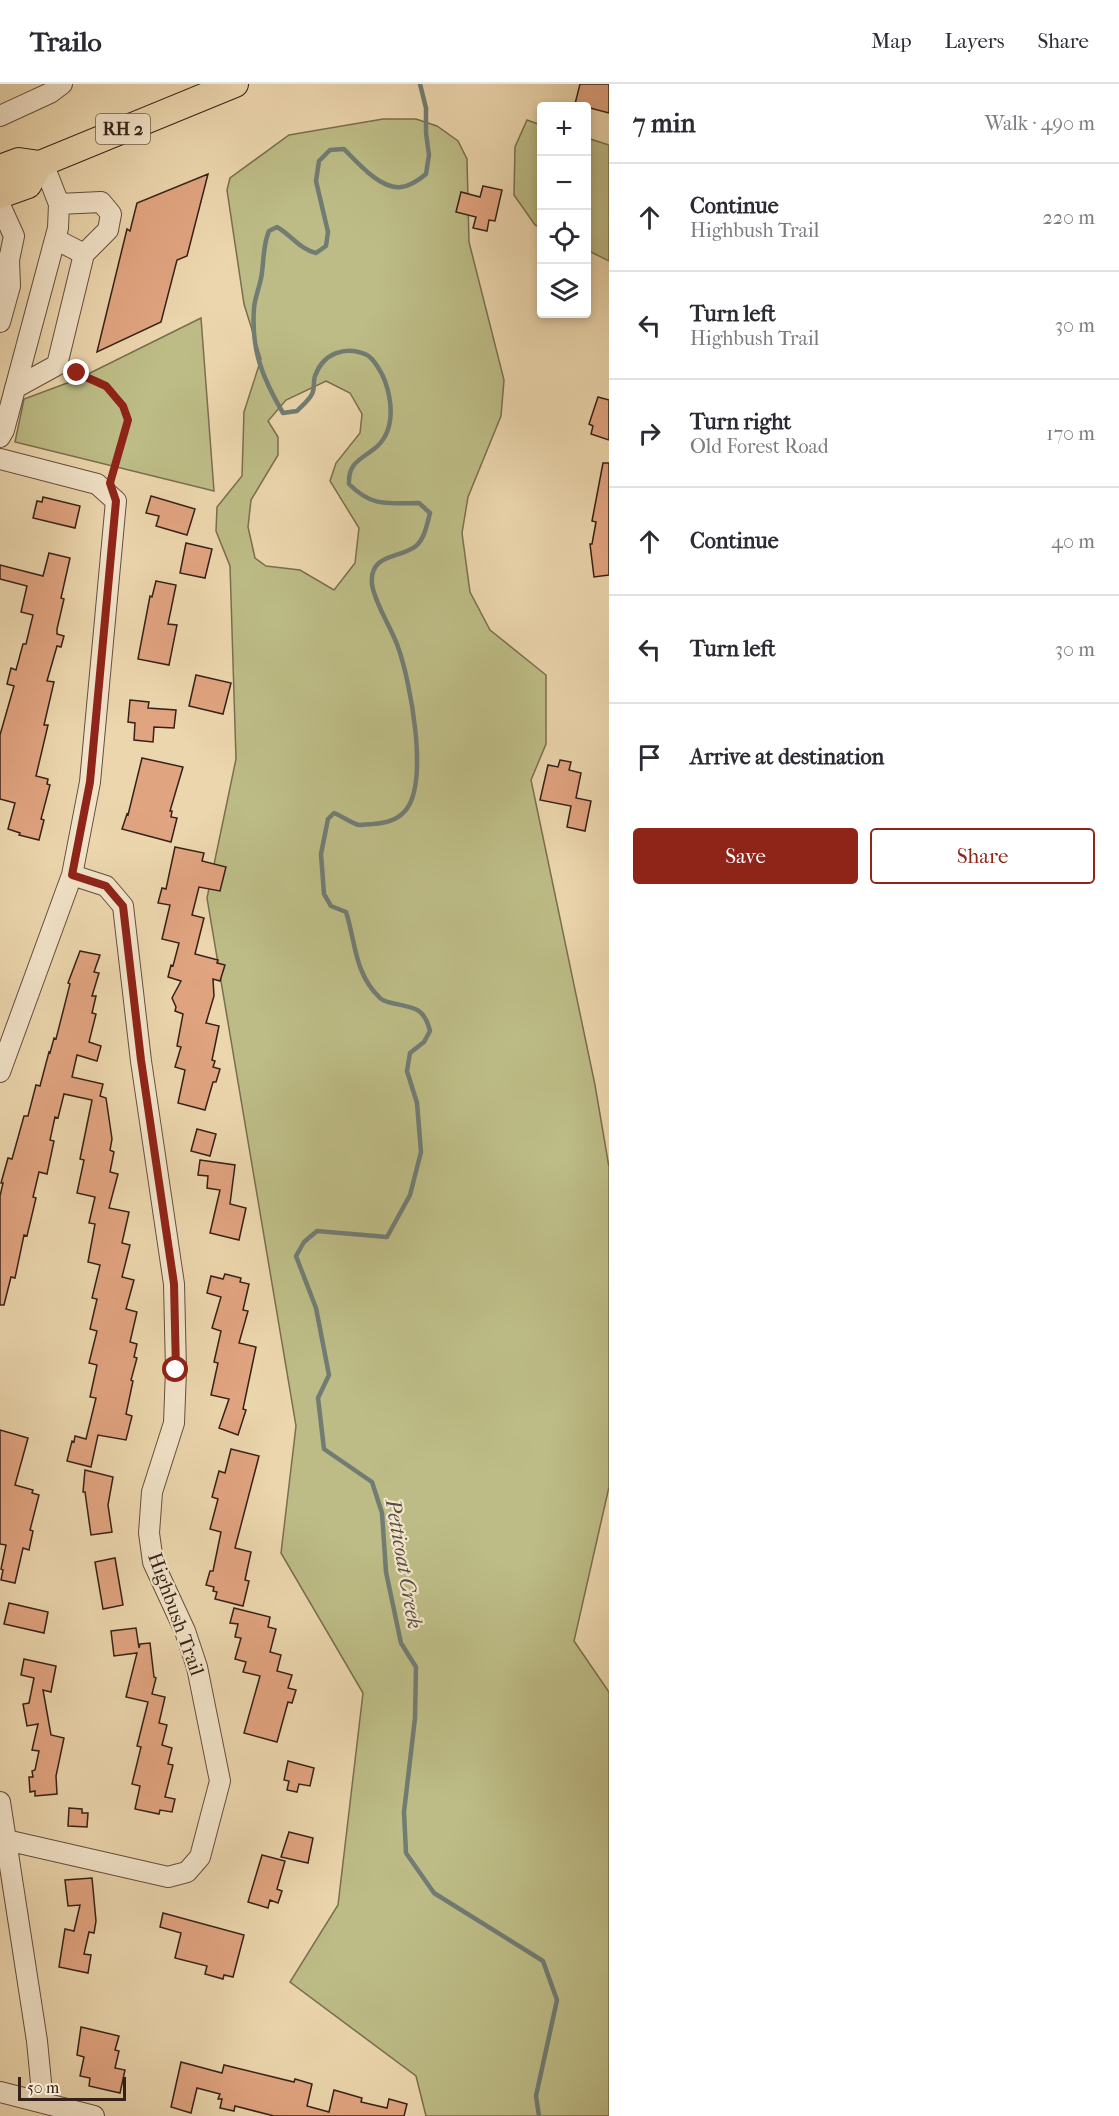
<!DOCTYPE html>
<html lang="en">
<head>
<meta charset="utf-8">
<style>
  body { margin:0; font-family:"IM FELL French Canon",serif; background:#f2f2f3; color:#2b2b33 }
  .controls { position:absolute; right:18px; top:18px; display:grid; overflow:hidden; border-radius:6px; box-shadow:0 3px 9px #0003 }
  .controls button { width:54px; height:54px; display:grid; place-items:center; padding:0; border:0; border-bottom:2px solid #e1e1e2; background:#fff; color:#2b2b33; font:30px sans-serif }
  .scale { position:absolute; left:18px; bottom:15px; width:108px; box-sizing:border-box; padding-left:6px; border:3px solid #362118; border-top:0; font-size:16px; line-height:21px; white-space:nowrap; color:#362118; -webkit-text-stroke:4px #f3e4ca; paint-order:stroke }
  .stop { position:absolute; width:18px; height:18px; margin:-14px; border:4px solid #8f2418; border-radius:50%; background:#fff }
  .stop.end { background:#8f2418; border-color:#fff; box-shadow:0 2px 6px #0008 }
  .list { margin:0; padding:0; list-style:none }
  h2 { display:flex; justify-content:space-between; align-items:center; height:78px; margin:0; padding:0 24px; font-size:26px }
  h2 small { font-size:20px; font-weight:400; color:#7c7c81 }
  .list li { display:grid; grid-template-columns:39px 1fr auto; gap:18px; align-items:center; box-sizing:border-box; height:108px; padding:0 24px; border-top:2px solid #e1e1e2 }
  .list b { display:block; font-size:22px; white-space:nowrap }
  .list p { margin:0; font-size:20px; white-space:nowrap; color:#7c7c81 }
  .list em { font-size:20px; font-style:normal; color:#7c7c81 }
  .actions { display:flex; gap:12px; padding:18px 24px }
  .actions a { flex:1; padding:14px 0; border:2px solid #8f2418; border-radius:6px; text-align:center; font-size:21px; color:#8f2418 }
  .actions .main { background:#8f2418; color:#fff }
  .icon { flex:none; width:33px; height:33px; fill:none; stroke:currentColor; stroke-width:2; stroke-linecap:round; stroke-linejoin:round }
  .map { position:relative; flex:none; width:609px; height:2032px; overflow:hidden }
  header { display:flex; align-items:center; gap:36px; box-sizing:border-box; height:84px; padding:0 30px; background:#fff; border-bottom:2px solid #e1e1e2 }
  header strong { font-size:28px }
  nav { display:flex; gap:33px; margin-inline-start:auto; font-size:21px }
  main { display:flex }
  aside { flex:1; background:#fff }
  .map>svg:first-child { display:block }
  .green { fill:#bdbc86; stroke:#7a6e4f; stroke-width:1.5; fill-rule:evenodd }
  .lines { fill:none; stroke-linecap:round; stroke-linejoin:round }
  .stream { stroke:#717c73; stroke-width:4.5 }
  .building { fill:#e1a480; stroke:#362118; stroke-width:1.5 }
  .minor-casing { stroke:#644e3d; stroke-width:22 }
  .major-casing { stroke:#362118; stroke-width:28 }
  .path { stroke:#362118; stroke-width:2; stroke-dasharray:4.5 3; stroke-linecap:butt }
  .minor { stroke:#f3e4ca; stroke-width:20 }
  .major { stroke:#ecd6ad; stroke-width:26 }
  .route { stroke:#8f2418; stroke-width:8 }
  .labels { text-anchor:middle; dominant-baseline:central; stroke-width:4.5; stroke-linejoin:round; paint-order:stroke }
  .shield { fill:#f3e4ca; stroke:#6f5c4d; stroke-width:1.5 }
  .shield-label { font-size:18px; font-weight:bold; fill:#362118 }
  .street-label { font-size:20px; fill:#362118; stroke:#f3e4ca }
  .water-label { font-size:21px; font-style:italic; fill:#544e46; stroke:#f3e4ca }
</style>
</head>
<body>
<header>
<strong>Trailo</strong>
<nav><a>Map</a><a>Layers</a><a>Share</a></nav>
</header>
<main>
<div class="map">
<svg width="609" height="2032" viewBox="0 0 609 2032">
  <rect width="100%" height="100%" fill="#ecd6ad"/>
  <filter id="stains"><feTurbulence type="fractalNoise" baseFrequency=".00333" numOctaves="4"/><feColorMatrix values="0 0 0 0 .2 0 0 0 0 .09 0 0 0 0 .02 0 0 0 .5 -.17"/></filter>
  <radialGradient id="worn" r=".72"><stop offset=".6" stop-color="#630" stop-opacity="0"/><stop offset="1" stop-color="#630" stop-opacity=".3"/></radialGradient>
  <path class="green" d="M 383,35 L 416,35 L 437,42 L 458,57 L 467,75 L 469,158 L 504,296 L 501,332 L 468,413 L 462,449 L 470,508 L 490,546 L 546,591 L 546,660 L 531,696 L 595,1001 L 609,1083 L 609,1403 L 574,1557 L 609,1608 L 609,2032 L 426,2032 L 416,1992 L 290,1898 L 338,1821 L 363,1609 L 281,1469 L 296,1342 L 207,814 L 236,675 L 230,482 L 216,447 L 217,423 L 242,392 L 244,328 L 261,275 L 244,220 L 227,106 L 230,94 L 289,51 ZM 326,297 L 350,309 L 362,330 L 360,349 L 336,379 L 330,397 L 359,444 L 355,479 L 334,506 L 300,486 L 266,482 L 255,474 L 248,443 L 251,416 L 278,371 L 278,353 L 268,337 L 286,316 Z
    M 527,36 L 541,41 L 541,144 L 535,141 L 514,111 L 515,63 Z
    M 587,54 L 609,61 L 609,177 L 587,166 Z
    M 201,234 L 214,407 L 15,358 L 24,315 L 78,295 Z"/>
  <g class="lines">
    <path class="stream" d="M 420,0 L 426,24 L 426,49 L 429,71 L 426,90 C 419,96 411,102 401,103 C 381,106 357,78 344,65 L 330,66 L 319,77 L 316,97 L 328,148 L 326,162 L 316,169 C 301,166 291,151 277,143 L 269,147 C 263,161 264,174 262,188 C 261,200 255,212 254,224 C 251,266 262,293 283,329 L 297,327 C 302,322 309,316 312,310 C 315,305 313,297 315,292 C 323,269 346,261 367,271 C 374,275 382,289 385,297 C 393,320 395,349 374,365 C 360,376 348,379 349,400 C 373,424 388,419 419,419 L 430,429 C 427,440 425,454 416,462 C 400,475 369,469 372,500 C 374,518 392,545 398,563 C 410,596 430,699 405,727 C 396,737 385,739 373,740 C 369,740 363,741 359,741 C 351,739 342,732 334,729 L 328,735 L 321,770 L 324,810 L 331,822 L 346,828 C 356,859 354,889 380,914 C 383,917 388,918 392,919 C 414,924 424,923 430,947 L 424,958 L 410,969 L 407,987 L 417,1019 L 421,1068 L 410,1111 L 387,1153 L 317,1147 L 304,1158 L 296,1172 L 316,1224 L 329,1291 L 318,1314 L 324,1365 L 372,1398 L 382,1429 L 386,1488 L 401,1559 L 416,1583 L 415,1634 L 404,1728 L 406,1769 L 434,1809 L 543,1877 L 557,1916 L 536,2012 L 539,2032"/>
  </g>
  <path class="building" d="M 580,0 L 609,0 L 609,29 L 575,20 Z
    M 208,90 L 187,172 L 177,176 L 161,238 L 97,268 L 127,145 L 130,147 L 137,119 Z
    M 483,102 L 502,106 L 495,137 L 489,136 L 487,147 L 473,144 L 476,133 L 456,128 L 461,108 L 480,113 Z
    M 598,313 L 609,316 L 609,356 L 591,350 L 593,342 L 589,340 Z
    M 603,379 L 609,379 L 609,491 L 594,493 L 590,460 L 592,460 L 596,438 L 592,437 Z
    M 151,412 L 195,425 L 187,451 L 156,442 L 159,432 L 146,429 Z
    M 43,413 L 80,422 L 75,444 L 33,434 L 37,417 L 42,418 Z
    M 186,459 L 212,465 L 205,494 L 180,489 Z
    M 49,469 L 70,474 L 61,514 L 64,515 L 57,545 L 57,550 L 64,552 L 61,563 L 57,562 L 47,597 L 54,598 L 44,641 L 48,641 L 36,692 L 48,695 L 47,700 L 50,701 L 41,735 L 44,736 L 39,756 L 19,751 L 20,749 L 8,745 L 15,719 L 0,715 L 0,651 L 14,602 L 7,600 L 11,584 L 16,586 L 23,560 L 26,560 L 33,531 L 21,528 L 27,502 L 0,495 L 0,481 L 43,492 Z
    M 156,497 L 176,501 L 168,540 L 177,541 L 169,581 L 138,575 L 150,512 L 152,513 Z
    M 196,591 L 231,599 L 223,630 L 189,622 Z
    M 130,616 L 149,618 L 148,624 L 176,626 L 174,644 L 154,643 L 153,658 L 134,656 L 135,639 L 128,638 Z
    M 142,674 L 183,683 L 170,727 L 172,727 L 171,733 L 177,734 L 171,758 L 122,745 L 127,730 L 128,731 Z
    M 560,676 L 571,678 L 569,686 L 581,689 L 576,714 L 591,717 L 585,747 L 567,743 L 571,722 L 540,716 L 548,681 L 558,683 Z
    M 175,763 L 204,769 L 202,777 L 226,783 L 220,807 L 199,803 L 192,831 L 204,834 L 195,870 L 218,876 L 217,879 L 225,881 L 220,897 L 213,895 L 214,912 L 206,939 L 219,942 L 212,976 L 215,977 L 213,983 L 220,985 L 216,998 L 213,998 L 205,1026 L 178,1019 L 185,986 L 175,983 L 181,963 L 177,962 L 183,930 L 175,927 L 176,923 L 172,914 L 181,897 L 168,893 L 171,881 L 173,882 L 179,859 L 162,855 L 170,821 L 158,819 L 162,804 L 166,805 Z
    M 80,867 L 100,871 L 94,888 L 99,889 L 92,912 L 96,912 L 92,929 L 96,930 L 89,958 L 101,962 L 97,977 L 77,971 L 72,993 L 103,1000 L 100,1012 L 106,1014 L 112,1055 L 110,1066 L 114,1068 L 110,1088 L 118,1090 L 109,1124 L 129,1128 L 122,1159 L 130,1161 L 122,1193 L 134,1196 L 126,1225 L 137,1228 L 130,1258 L 137,1260 L 134,1273 L 137,1274 L 131,1296 L 133,1297 L 126,1330 L 132,1332 L 126,1356 L 98,1351 L 91,1383 L 67,1377 L 72,1357 L 74,1358 L 75,1352 L 86,1355 L 96,1314 L 90,1313 L 97,1281 L 89,1279 L 97,1247 L 90,1245 L 97,1215 L 92,1214 L 100,1181 L 88,1178 L 95,1140 L 89,1139 L 95,1113 L 77,1109 L 84,1076 L 80,1075 L 92,1016 L 64,1010 L 58,1034 L 55,1033 L 50,1056 L 54,1057 L 47,1090 L 39,1088 L 33,1113 L 36,1114 L 27,1152 L 24,1151 L 15,1194 L 11,1193 L 4,1221 L 0,1221 L 0,1112 L 3,1099 L 1,1099 L 8,1074 L 12,1075 L 24,1032 L 28,1032 L 36,1001 L 40,1002 L 49,968 L 50,969 L 54,954 L 56,955 L 70,900 L 68,899 Z
    M 197,1045 L 216,1050 L 210,1072 L 191,1067 Z
    M 200,1076 L 235,1081 L 230,1120 L 246,1124 L 239,1156 L 210,1149 L 220,1106 L 207,1104 L 208,1092 L 198,1091 Z
    M 225,1190 L 241,1194 L 240,1198 L 249,1200 L 243,1226 L 248,1227 L 239,1259 L 256,1263 L 243,1325 L 246,1326 L 238,1351 L 219,1344 L 229,1315 L 211,1311 L 218,1279 L 214,1278 L 221,1247 L 212,1244 L 221,1213 L 207,1209 L 211,1192 L 223,1195 Z
    M 0,1346 L 28,1354 L 15,1401 L 33,1406 L 32,1409 L 39,1411 L 30,1446 L 33,1447 L 29,1466 L 23,1464 L 15,1499 L 1,1496 L 3,1486 L 1,1485 L 6,1461 L 0,1460 Z
    M 231,1365 L 259,1372 L 235,1464 L 251,1468 L 245,1496 L 249,1497 L 243,1522 L 215,1515 L 217,1508 L 213,1507 L 214,1503 L 206,1501 L 210,1487 L 213,1487 L 221,1448 L 210,1445 L 218,1415 L 212,1413 L 219,1387 L 225,1389 Z
    M 85,1386 L 113,1393 L 108,1421 L 112,1448 L 91,1451 L 85,1408 L 83,1408 Z
    M 115,1474 L 123,1521 L 103,1525 L 95,1478 Z
    M 9,1519 L 48,1528 L 44,1549 L 4,1540 Z
    M 234,1524 L 270,1533 L 268,1543 L 276,1545 L 270,1568 L 281,1571 L 277,1587 L 292,1591 L 288,1604 L 296,1606 L 292,1619 L 288,1618 L 277,1658 L 244,1649 L 260,1592 L 243,1588 L 246,1578 L 235,1575 L 241,1554 L 235,1553 L 238,1540 L 230,1539 Z
    M 136,1544 L 139,1564 L 140,1560 L 150,1559 L 154,1593 L 156,1594 L 152,1610 L 165,1613 L 159,1639 L 167,1641 L 162,1661 L 172,1664 L 168,1680 L 173,1681 L 165,1713 L 175,1715 L 172,1728 L 160,1726 L 159,1730 L 135,1725 L 140,1702 L 132,1700 L 141,1663 L 137,1662 L 148,1618 L 126,1613 L 137,1569 L 114,1572 L 111,1547 Z
    M 24,1575 L 56,1582 L 51,1608 L 43,1606 L 51,1651 L 64,1654 L 56,1692 L 57,1710 L 35,1712 L 35,1707 L 30,1708 L 29,1693 L 33,1693 L 32,1687 L 35,1686 L 39,1667 L 32,1666 L 38,1640 L 27,1642 L 23,1620 L 29,1619 L 34,1594 L 21,1591 Z
    M 288,1677 L 314,1684 L 310,1702 L 299,1700 L 297,1708 L 287,1706 L 289,1697 L 284,1696 Z
    M 69,1724 L 82,1725 L 82,1729 L 88,1729 L 87,1743 L 68,1742 Z
    M 289,1748 L 313,1754 L 308,1779 L 281,1773 Z
    M 262,1771 L 285,1777 L 277,1805 L 282,1807 L 278,1819 L 270,1816 L 268,1824 L 248,1818 Z
    M 92,1794 L 96,1837 L 94,1849 L 89,1848 L 84,1870 L 91,1871 L 88,1889 L 59,1883 L 65,1845 L 74,1847 L 80,1821 L 68,1822 L 65,1796 Z
    M 163,1829 L 244,1851 L 233,1893 L 224,1891 L 223,1895 L 205,1890 L 207,1882 L 175,1874 L 181,1849 L 160,1843 Z
    M 81,1943 L 119,1952 L 115,1966 L 119,1967 L 115,1984 L 125,1986 L 120,2009 L 89,2002 L 90,1994 L 80,1992 L 84,1973 L 77,1971 Z
    M 181,1978 L 222,1989 L 224,1981 L 294,1998 L 295,1995 L 312,2000 L 307,2022 L 329,2028 L 334,2006 L 362,2014 L 361,2018 L 387,2024 L 389,2015 L 407,2020 L 404,2032 L 274,2032 L 235,2022 L 234,2027 L 220,2024 L 222,2015 L 218,2015 L 220,2010 L 197,2004 L 191,2029 L 171,2023 Z"/>
  <g class="lines">
    <g class="minor-casing">
      <path id="minor" d="M 0,32 L 50,9 L 62,0
        M 0,121 L 14,152 L 9,176 L 0,179
        M 55,155 L 84,170 L 108,146 L 111,130 L 101,118 L 59,120
        M 0,238 L 10,202 L 9,176
        M 15,304 L 57,281 L 84,170
        M 0,353 L 4,346 L 58,144 L 59,120 L 43,79
        M 0,375 L 97,400 L 116,417 L 90,698 L 72,791 L 0,988
        M 0,1718 L 37,1957 L 43,2019
        M 6,1756 L 168,1793 L 187,1788 L 200,1773 L 220,1697 L 197,1583 L 185,1547 L 153,1478 L 149,1449 L 152,1408 L 174,1339 L 176,1286 L 174,1200 L 141,977 L 123,822 L 106,802 L 72,791
        M 0,2008 L 94,2032"/>
    </g>
    <g class="major-casing">
      <path id="major" d="M 0,84 L 19,77 L 40,80 L 235,0
        M 0,111 L 28,101 L 40,80"/>
    </g>
    <path class="path" d="M 77,289 C 97,298 125,309 127,335 C 128,346 116,378 112,391"/>
    <use href="#minor" class="minor"/>
    <use href="#major" class="major"/>
  </g>
  <g class="lines">
    <path class="route" d="M 77,289 L 106,302 L 123,322 L 128,336 L 110,399 L 116,417 L 90,698 L 72,791 L 106,802 L 123,822 L 141,976 L 174,1200 L 176,1286"/>
  </g>
  <g class="labels">
    <rect class="shield" x="96" y="30" width="54" height="30" rx="4.5"/>
    <g class="shield-label">
      <text x="123" y="45">RH 2</text>
    </g>
    <g class="street-label">
      <text transform="translate(176 1530) rotate(70)">Highbush Trail</text>
    </g>
    <g class="water-label">
      <text transform="translate(404 1480) rotate(80)">Petticoat Creek</text>
    </g>
  </g>
  <rect width="100%" height="100%" filter="url(#stains)"/>
  <rect width="100%" height="100%" fill="url(#worn)"/>
</svg>
<div class="controls">
<button>+</button>
<button>−</button>
<button><svg class="icon" aria-label="locate" viewBox="0 0 24 24"><circle cx="12" cy="12" r="6"/><path d="M12 2v4M12 18v4M2 12h4M18 12h4"/></svg></button>
<button><svg class="icon" aria-label="layers" viewBox="0 0 24 24"><path d="M12 4l9 5-9 5-9-5zM3 14l9 5 9-5"/></svg></button>
</div>
<div class="scale">50 m</div>
<div class="stop" style="left:176px;top:1286px"></div>
<div class="stop end" style="left:77px;top:289px"></div>
</div>
<aside>
<h2>7 min<small>Walk · 490 m</small></h2>
<ul class="list">
<li><svg class="icon" aria-label="ahead" viewBox="0 0 24 24"><path d="M12 20V5M6 11l6-6 6 6"/></svg><div><b>Continue</b><p>Highbush Trail</p></div><em>220 m</em></li>
<li><svg class="icon" aria-label="left" viewBox="0 0 24 24"><path d="M17 20v-9H6M10 6l-5 5 5 5"/></svg><div><b>Turn left</b><p>Highbush Trail</p></div><em>30 m</em></li>
<li><svg class="icon" aria-label="right" viewBox="0 0 24 24"><path d="M7 20v-9h11M14 6l5 5-5 5"/></svg><div><b>Turn right</b><p>Old Forest Road</p></div><em>170 m</em></li>
<li><svg class="icon" aria-label="ahead" viewBox="0 0 24 24"><path d="M12 20V5M6 11l6-6 6 6"/></svg><div><b>Continue</b></div><em>40 m</em></li>
<li><svg class="icon" aria-label="left" viewBox="0 0 24 24"><path d="M17 20v-9H6M10 6l-5 5 5 5"/></svg><div><b>Turn left</b></div><em>30 m</em></li>
<li><svg class="icon" aria-label="arrive" viewBox="0 0 24 24"><path d="M6 21V4h12l-3 4 3 4H6"/></svg><div><b>Arrive at destination</b></div></li>
</ul>
<div class="actions"><a class="main">Save</a><a>Share</a></div>
</aside>
</main>
</body>
</html>
